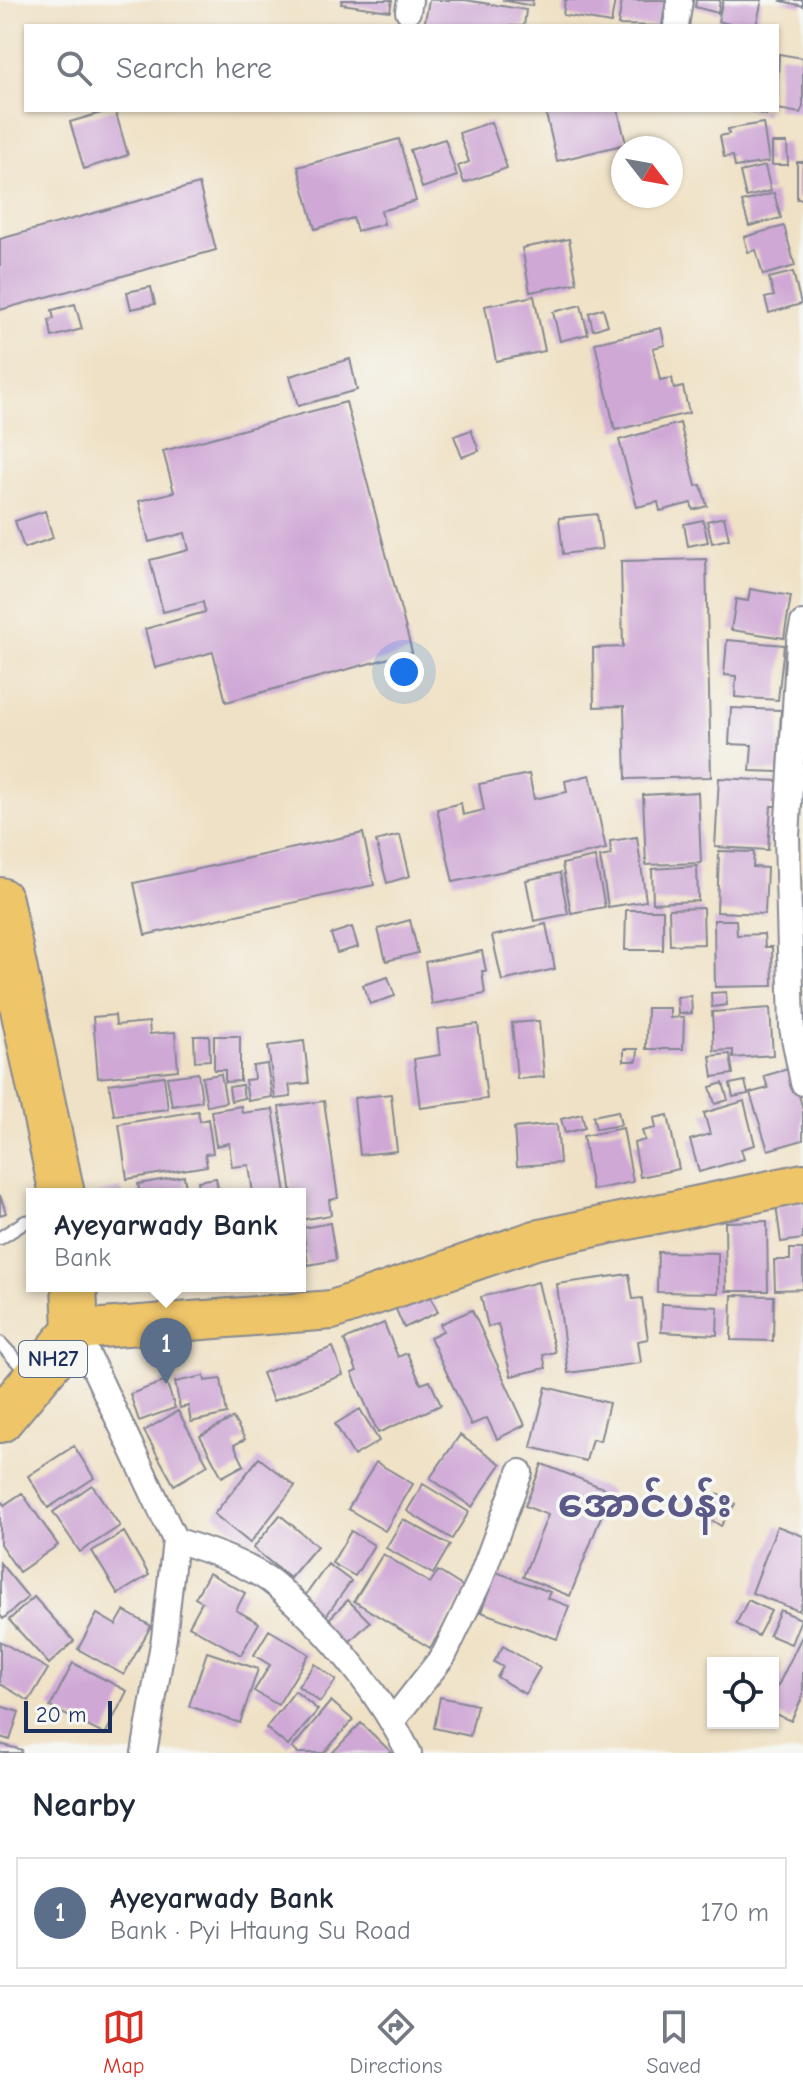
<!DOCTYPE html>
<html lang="en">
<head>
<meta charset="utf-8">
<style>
  body { margin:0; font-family:"Comic Neue","Noto Sans Myanmar",sans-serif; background:#f2f2f3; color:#1f2937 }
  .controls { position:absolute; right:24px; bottom:24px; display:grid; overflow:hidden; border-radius:0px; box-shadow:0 2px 6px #0004 }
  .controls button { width:72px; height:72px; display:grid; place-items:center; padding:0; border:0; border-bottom:2px solid #e0e1e3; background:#fff; color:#1f2937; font:40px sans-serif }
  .compass { position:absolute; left:611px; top:136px; width:72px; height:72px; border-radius:50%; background:#fff; box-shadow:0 2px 6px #0004; rotate:121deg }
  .scale { position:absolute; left:24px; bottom:20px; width:88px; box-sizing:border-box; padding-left:8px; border:4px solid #1b2f5e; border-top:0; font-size:22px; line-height:28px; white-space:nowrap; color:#1b2f5e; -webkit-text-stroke:6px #f6f6f2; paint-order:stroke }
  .you { position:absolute; left:404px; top:672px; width:28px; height:28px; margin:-20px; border:6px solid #fff; border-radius:50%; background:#1a73e8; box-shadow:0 0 0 12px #1a73e833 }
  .badge { display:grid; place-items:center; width:52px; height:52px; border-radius:50%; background:#d93025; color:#fff; font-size:26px; font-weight:700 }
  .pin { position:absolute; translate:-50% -66px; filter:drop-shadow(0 2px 4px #0008) }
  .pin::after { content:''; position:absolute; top:42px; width:28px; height:24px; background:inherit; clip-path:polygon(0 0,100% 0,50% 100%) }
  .popup { position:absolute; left:26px; top:1188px; width:280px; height:104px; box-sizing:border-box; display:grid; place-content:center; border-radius:0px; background:#fff; filter:drop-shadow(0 2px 6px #0005); font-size:26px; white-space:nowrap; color:#747a83 }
  .popup b { font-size:30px; color:#1f2937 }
  .popup::after { content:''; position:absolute; left:50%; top:100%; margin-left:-16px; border:16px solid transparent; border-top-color:#fff }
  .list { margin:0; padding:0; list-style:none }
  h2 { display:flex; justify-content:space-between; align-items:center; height:104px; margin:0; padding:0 32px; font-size:34px }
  h2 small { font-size:26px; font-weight:400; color:#747a83 }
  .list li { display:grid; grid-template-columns:52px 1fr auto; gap:24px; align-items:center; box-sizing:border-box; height:112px; margin:0 16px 16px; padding:0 16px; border:2px solid #e0e1e3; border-radius:0px }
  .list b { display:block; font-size:30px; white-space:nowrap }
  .list p { margin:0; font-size:26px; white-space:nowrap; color:#747a83 }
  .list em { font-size:26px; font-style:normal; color:#747a83 }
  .icon { flex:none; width:44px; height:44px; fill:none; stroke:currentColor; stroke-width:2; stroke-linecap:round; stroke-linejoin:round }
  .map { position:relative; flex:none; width:803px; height:1753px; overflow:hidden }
  .search { position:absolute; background:#fff; box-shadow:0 2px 6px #0004; left:24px; right:24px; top:24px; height:88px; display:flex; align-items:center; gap:20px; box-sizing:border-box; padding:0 28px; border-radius:0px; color:#747a83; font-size:30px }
  .sheet { height:232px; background:#fff }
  nav { display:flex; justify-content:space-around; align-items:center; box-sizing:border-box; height:112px; border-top:2px solid #e0e1e3; background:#fff; font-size:22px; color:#747a83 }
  nav a { display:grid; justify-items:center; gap:4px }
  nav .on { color:#d93025 }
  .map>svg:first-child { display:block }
  .building { fill:#cfa8d6 }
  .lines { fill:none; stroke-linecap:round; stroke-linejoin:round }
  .lane-casing { stroke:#858892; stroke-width:16 }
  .street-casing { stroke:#858892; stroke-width:28 }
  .primary-casing { stroke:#858892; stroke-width:42 }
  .highway-casing { stroke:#858892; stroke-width:48 }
  .lane { stroke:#fff; stroke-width:12 }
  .street { stroke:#fff; stroke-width:24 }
  .primary { stroke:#eec569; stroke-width:38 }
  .highway { stroke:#eec569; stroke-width:44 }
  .labels { text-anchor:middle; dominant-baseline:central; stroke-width:7; stroke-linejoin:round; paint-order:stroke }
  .shield { fill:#f6f6f2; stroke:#5d6b8a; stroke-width:2 }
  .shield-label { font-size:22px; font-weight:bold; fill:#1b2f5e }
  .town-label { font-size:40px; font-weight:bold; fill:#5a5988; stroke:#f6f6f2 }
</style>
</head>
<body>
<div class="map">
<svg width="803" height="1753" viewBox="0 0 803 1753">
  <rect width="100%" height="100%" fill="#f6f6f2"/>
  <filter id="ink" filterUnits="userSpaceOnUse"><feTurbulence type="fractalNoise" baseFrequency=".0125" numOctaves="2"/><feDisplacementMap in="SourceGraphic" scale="16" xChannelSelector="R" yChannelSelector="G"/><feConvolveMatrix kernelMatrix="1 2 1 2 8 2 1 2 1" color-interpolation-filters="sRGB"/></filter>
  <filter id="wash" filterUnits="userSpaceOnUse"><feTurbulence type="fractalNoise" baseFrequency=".006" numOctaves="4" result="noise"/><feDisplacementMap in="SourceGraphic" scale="32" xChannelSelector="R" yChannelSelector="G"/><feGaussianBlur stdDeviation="1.8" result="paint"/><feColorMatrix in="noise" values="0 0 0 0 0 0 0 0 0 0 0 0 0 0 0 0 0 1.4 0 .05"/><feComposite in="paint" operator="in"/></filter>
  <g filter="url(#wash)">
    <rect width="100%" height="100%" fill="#efe1c5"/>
    <g id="blocks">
      <path class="building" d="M 342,0 L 392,0 L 390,11 L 341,4 Z
        M 429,0 L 465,0 L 526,10 L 524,26 L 424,26 Z
        M 502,0 L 533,0 L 532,6 Z
        M 565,0 L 615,0 L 611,23 L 563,15 Z
        M 622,0 L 666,0 L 662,26 L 618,25 Z
        M 696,0 L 720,0 L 718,13 L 695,7 Z
        M 723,0 L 762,0 L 756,26 L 737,26 L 718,21 Z
        M 782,0 L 803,0 L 803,6 L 781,1 Z
        M 779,54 L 803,58 L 803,107 L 800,113 L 777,109 Z
        M 111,110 L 115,110 L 128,155 L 84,169 L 70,122 Z
        M 545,110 L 618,110 L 626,144 L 557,161 Z
        M 746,110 L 766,110 L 766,115 Z
        M 491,122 L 507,168 L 464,183 L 458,166 L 469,162 L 459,133 Z
        M 763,123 L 769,162 L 735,167 L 733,156 L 724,157 L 720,136 L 729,134 L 728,129 Z
        M 399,139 L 416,201 L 381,211 L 384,224 L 357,231 L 353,218 L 315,229 L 298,167 Z
        M 445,139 L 457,176 L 422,188 L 410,150 Z
        M 772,143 L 787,143 L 788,165 L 772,165 Z
        M 797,162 L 803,162 L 803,199 L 797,199 Z
        M 765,166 L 771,191 L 746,197 L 740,172 Z
        M 199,184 L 216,250 L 0,310 L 0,239 Z
        M 774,193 L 781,218 L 749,226 L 742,202 Z
        M 784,226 L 795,266 L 763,275 L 756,250 L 748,252 L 744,237 Z
        M 569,239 L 577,283 L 530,292 L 522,248 Z
        M 793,272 L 801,304 L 769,313 L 765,298 L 774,296 L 769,278 Z
        M 151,287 L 155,304 L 131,309 L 127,292 Z
        M 534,296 L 545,351 L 496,361 L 485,306 Z
        M 75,304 L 82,329 L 52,337 L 49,320 L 54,319 L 52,310 Z
        M 581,305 L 588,334 L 560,341 L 553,312 Z
        M 603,308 L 608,325 L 593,330 L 589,313 Z
        M 661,328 L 665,345 L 653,348 L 660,380 L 672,378 L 674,389 L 683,387 L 689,413 L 615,430 L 595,343 Z
        M 350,359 L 357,390 L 298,406 L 290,376 Z
        M 346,402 L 412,652 L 226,702 L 213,652 L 155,668 L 145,629 L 205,612 L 203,602 L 163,612 L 150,560 L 189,550 L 185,533 L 149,542 L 139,501 L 174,492 L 163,451 Z
        M 680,423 L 696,486 L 701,485 L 707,506 L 693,510 L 691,503 L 660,511 L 658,502 L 637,507 L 619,440 Z
        M 471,430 L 479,451 L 462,457 L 454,436 Z
        M 45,511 L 53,538 L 24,548 L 15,521 Z
        M 597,514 L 602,549 L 563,554 L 559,518 Z
        M 724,517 L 729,539 L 712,543 L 707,521 Z
        M 703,520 L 708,542 L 688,546 L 684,524 Z
        M 706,559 L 711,777 L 626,779 L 624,706 L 594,707 L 593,648 L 623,647 L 621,561 Z
        M 750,589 L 791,596 L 784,638 L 731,630 L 736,599 L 748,601 Z
        M 727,640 L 784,645 L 778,700 L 735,697 L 736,676 L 724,675 Z
        M 731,708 L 781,710 L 778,772 L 750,771 L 752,745 L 729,744 Z
        M 529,774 L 534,799 L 567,792 L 565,781 L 590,775 L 606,849 L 453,882 L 437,809 L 461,803 L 463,815 L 484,810 L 479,784 Z
        M 719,778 L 779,781 L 779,806 L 771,806 L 768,850 L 715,847 Z
        M 698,792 L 701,863 L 646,865 L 643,795 Z
        M 363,833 L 374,885 L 145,935 L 134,883 Z
        M 400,835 L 410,876 L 387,883 L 376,841 Z
        M 637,837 L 646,901 L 608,907 L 600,857 L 611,855 L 610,841 Z
        M 719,851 L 754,852 L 753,867 L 767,868 L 765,914 L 717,912 Z
        M 595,857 L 605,907 L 571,913 L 562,864 Z
        M 697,866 L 698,901 L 653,903 L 652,869 Z
        M 560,873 L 568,914 L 534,921 L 526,880 Z
        M 703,908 L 704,944 L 670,945 L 669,909 Z
        M 626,910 L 663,910 L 663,950 L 625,950 Z
        M 410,920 L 418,953 L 386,961 L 378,929 Z
        M 714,920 L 736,920 L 737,935 L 764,934 L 765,947 L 772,947 L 773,986 L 715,987 Z
        M 546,924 L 555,969 L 502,981 L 492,936 Z
        M 352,927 L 358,947 L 337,953 L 331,934 Z
        M 482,951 L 486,971 L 482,971 L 485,994 L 432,1004 L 425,962 Z
        M 388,977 L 395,996 L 370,1004 L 363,985 Z
        M 726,992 L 727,1005 L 712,1007 L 711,993 Z
        M 691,996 L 692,1013 L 678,1014 L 677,997 Z
        M 647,1008 L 670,1008 L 670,1018 L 684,1017 L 683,1049 L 646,1049 Z
        M 770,1008 L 773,1055 L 733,1058 L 733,1050 L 714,1051 L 712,1012 Z
        M 115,1015 L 116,1025 L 149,1022 L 150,1034 L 175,1032 L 178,1070 L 98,1078 L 93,1017 Z
        M 539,1021 L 544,1077 L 517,1079 L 512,1023 Z
        M 478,1024 L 487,1099 L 420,1108 L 414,1059 L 440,1055 L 437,1029 Z
        M 194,1036 L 209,1036 L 210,1060 L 195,1061 Z
        M 214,1036 L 240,1036 L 240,1081 L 225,1082 L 225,1070 L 214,1070 Z
        M 304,1041 L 309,1083 L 289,1085 L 291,1097 L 275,1099 L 268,1046 Z
        M 624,1049 L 638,1049 L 637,1061 L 624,1061 Z
        M 730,1054 L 733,1074 L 713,1077 L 710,1056 Z
        M 267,1064 L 272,1097 L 248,1101 L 245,1080 L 254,1079 L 253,1066 Z
        M 791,1068 L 803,1109 L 803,1140 L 768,1150 L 750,1093 L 768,1088 L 764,1076 Z
        M 198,1073 L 202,1101 L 172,1106 L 167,1077 Z
        M 221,1074 L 226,1102 L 207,1106 L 202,1077 Z
        M 164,1076 L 168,1109 L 114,1115 L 109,1084 Z
        M 745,1081 L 748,1094 L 733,1097 L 730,1084 Z
        M 723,1083 L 728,1100 L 715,1104 L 710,1087 Z
        M 242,1085 L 244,1098 L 231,1101 L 229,1087 Z
        M 391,1094 L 397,1151 L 360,1155 L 354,1098 Z
        M 324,1101 L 338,1198 L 329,1200 L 331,1215 L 300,1220 L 300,1194 L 292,1194 L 279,1107 Z
        M 744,1101 L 755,1145 L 741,1149 L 744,1159 L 699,1172 L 690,1140 L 710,1134 L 704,1113 Z
        M 241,1106 L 242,1113 L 273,1109 L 286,1194 L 253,1194 L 249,1165 L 232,1167 L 229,1143 L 216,1146 L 211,1111 Z
        M 198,1111 L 200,1121 L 208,1119 L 213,1153 L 205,1154 L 207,1166 L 127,1179 L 119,1124 Z
        M 618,1111 L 621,1125 L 596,1129 L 593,1116 Z
        M 582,1114 L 585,1128 L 565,1133 L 561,1119 Z
        M 668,1115 L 679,1169 L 640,1177 L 634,1143 L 645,1140 L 642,1131 L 656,1128 L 654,1118 Z
        M 557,1124 L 560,1163 L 517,1166 L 514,1128 Z
        M 623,1128 L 633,1182 L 592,1190 L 583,1136 Z
        M 184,1176 L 187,1194 L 140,1194 L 138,1184 Z
        M 216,1178 L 219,1194 L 200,1194 L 198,1181 Z
        M 121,1188 L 122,1194 L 99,1194 L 99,1193 Z
        M 0,1195 L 6,1213 L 0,1215 Z
        M 803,1201 L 803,1239 L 781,1242 L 776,1205 Z
        M 767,1221 L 768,1291 L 726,1291 L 725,1222 Z
        M 330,1223 L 336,1260 L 308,1265 L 303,1228 Z
        M 790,1249 L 803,1249 L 803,1289 L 775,1290 L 774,1260 L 790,1260 Z
        M 658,1252 L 718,1253 L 718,1293 L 657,1292 Z
        M 629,1274 L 633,1299 L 642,1298 L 648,1339 L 638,1341 L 641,1363 L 568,1373 L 557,1284 Z
        M 538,1282 L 555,1352 L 543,1355 L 546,1368 L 511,1376 L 498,1324 L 488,1327 L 481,1297 Z
        M 428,1291 L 438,1312 L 404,1328 L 395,1307 Z
        M 732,1295 L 774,1296 L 773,1341 L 731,1340 Z
        M 662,1304 L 718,1307 L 717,1335 L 661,1332 Z
        M 472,1310 L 525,1425 L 497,1439 L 487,1418 L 471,1425 L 430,1337 L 443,1331 L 440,1324 Z
        M 384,1323 L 398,1357 L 407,1353 L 421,1384 L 430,1381 L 441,1405 L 378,1433 L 352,1373 L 357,1371 L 344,1340 Z
        M 333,1347 L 343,1375 L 273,1401 L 262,1373 Z
        M 204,1376 L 205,1381 L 221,1379 L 227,1414 L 191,1422 L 188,1406 L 180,1408 L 175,1382 Z
        M 166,1381 L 175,1408 L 139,1421 L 130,1394 Z
        M 546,1387 L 609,1403 L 600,1441 L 592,1439 L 586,1461 L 531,1447 Z
        M 360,1409 L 379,1441 L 354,1456 L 335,1424 Z
        M 178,1411 L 208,1465 L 174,1485 L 144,1431 Z
        M 233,1418 L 245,1439 L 234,1445 L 244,1465 L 222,1477 L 200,1436 Z
        M 460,1435 L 501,1464 L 472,1507 L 430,1478 Z
        M 74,1446 L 94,1478 L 48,1508 L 28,1476 Z
        M 259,1458 L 295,1486 L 250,1543 L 214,1514 Z
        M 376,1462 L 413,1484 L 385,1531 L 348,1509 Z
        M 542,1464 L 611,1491 L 570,1596 L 523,1577 L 548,1515 L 525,1506 Z
        M 423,1484 L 469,1512 L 452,1539 L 407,1511 Z
        M 92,1485 L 120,1526 L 80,1552 L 53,1512 Z
        M 22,1493 L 58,1545 L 19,1572 L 0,1544 L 0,1499 L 4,1505 Z
        M 718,1494 L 735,1504 L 721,1526 L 705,1516 Z
        M 280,1515 L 317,1546 L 290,1578 L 253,1548 Z
        M 403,1519 L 450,1545 L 433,1574 L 386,1548 Z
        M 777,1526 L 803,1536 L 803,1600 L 799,1611 L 752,1593 Z
        M 351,1531 L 374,1545 L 355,1576 L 332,1563 Z
        M 124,1532 L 149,1575 L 118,1594 L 92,1551 Z
        M 383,1554 L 430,1583 L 438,1571 L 467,1589 L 430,1648 L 354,1601 Z
        M 0,1563 L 28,1597 L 3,1619 L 0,1615 Z
        M 328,1564 L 351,1581 L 324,1619 L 300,1603 Z
        M 496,1572 L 550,1592 L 547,1598 L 569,1606 L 557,1639 L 481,1612 Z
        M 209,1573 L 245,1593 L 236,1610 L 259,1623 L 241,1655 L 189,1626 L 202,1602 L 195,1598 Z
        M 34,1597 L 74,1641 L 49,1664 L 9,1620 Z
        M 348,1600 L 370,1622 L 344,1647 L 323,1625 Z
        M 748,1600 L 771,1611 L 758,1636 L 736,1624 Z
        M 780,1610 L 801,1619 L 791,1644 L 769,1635 Z
        M 124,1611 L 151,1626 L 124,1675 L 78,1649 L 97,1614 L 116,1625 Z
        M 269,1630 L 309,1654 L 278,1705 L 254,1691 L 270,1665 L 254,1655 Z
        M 803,1634 L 803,1696 L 791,1721 L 773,1713 L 773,1696 Z
        M 0,1641 L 48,1669 L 29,1701 L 0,1684 Z
        M 503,1646 L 540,1668 L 525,1694 L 497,1677 L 503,1667 L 494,1662 Z
        M 207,1652 L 258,1669 L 240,1723 L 189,1706 Z
        M 73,1663 L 127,1691 L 105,1735 L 50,1707 Z
        M 315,1664 L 336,1680 L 320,1702 L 298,1686 Z
        M 295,1691 L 318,1710 L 288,1746 L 266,1728 Z
        M 440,1697 L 477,1705 L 470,1736 L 434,1728 Z
        M 331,1701 L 353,1720 L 324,1753 L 298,1753 L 292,1748 Z
        M 0,1706 L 19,1712 L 10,1740 L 0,1737 Z
        M 361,1723 L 392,1753 L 332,1753 Z
        M 0,1744 L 22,1750 L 21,1753 L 0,1753 Z"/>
    </g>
  </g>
  <g filter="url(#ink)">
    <use href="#blocks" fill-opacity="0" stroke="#858892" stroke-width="2"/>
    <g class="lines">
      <g class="lane-casing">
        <path id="lane" d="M 0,1238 L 25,1222 L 32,1221
          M 0,1343 L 30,1375"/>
      </g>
      <g class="street-casing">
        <path id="street" d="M 408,11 L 410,0
          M 676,26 L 680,0
          M 803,623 L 799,642 L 787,836 L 792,1028 L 803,1083
          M 76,1330 L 175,1540 L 164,1638 L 144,1753
          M 175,1540 C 207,1550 237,1560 266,1578 C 276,1584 285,1594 294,1602 C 340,1644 381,1697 409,1753
          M 393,1720 L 444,1655 L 480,1580 L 520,1472"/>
      </g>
      <g class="primary-casing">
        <path id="primary" d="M 76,1330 L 332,1310 L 535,1240 L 803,1183"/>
      </g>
      <g class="highway-casing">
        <path id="highway" d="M 0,900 L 62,1194
          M 0,1420 L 76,1330 L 74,1286"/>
      </g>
      <use href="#lane" class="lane"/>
      <use href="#street" class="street"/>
      <use href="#primary" class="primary"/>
      <use href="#highway" class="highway"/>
    </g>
  </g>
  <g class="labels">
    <rect class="shield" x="19" y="1341" width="68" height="36" rx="6"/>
    <g class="shield-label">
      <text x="53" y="1359">NH27</text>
    </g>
    <g class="town-label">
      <text x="645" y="1504">အောင်ပန်း</text>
    </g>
  </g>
</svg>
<div class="controls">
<button><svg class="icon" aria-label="locate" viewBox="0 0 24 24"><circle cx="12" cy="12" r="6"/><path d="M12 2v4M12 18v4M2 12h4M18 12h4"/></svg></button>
</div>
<svg class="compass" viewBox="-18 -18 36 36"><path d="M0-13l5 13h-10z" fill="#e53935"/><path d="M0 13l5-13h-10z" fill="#747a83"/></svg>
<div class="scale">20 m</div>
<div class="you"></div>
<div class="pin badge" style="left:166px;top:1384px;background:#5c6f8a">1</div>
<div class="popup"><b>Ayeyarwady Bank</b>Bank</div>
<div class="search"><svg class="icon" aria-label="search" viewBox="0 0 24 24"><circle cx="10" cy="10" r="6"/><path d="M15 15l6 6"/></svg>Search here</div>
</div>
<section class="sheet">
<h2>Nearby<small></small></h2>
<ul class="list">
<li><span class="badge" style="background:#5c6f8a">1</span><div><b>Ayeyarwady Bank</b><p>Bank · Pyi Htaung Su Road</p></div><em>170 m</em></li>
</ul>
</section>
<nav>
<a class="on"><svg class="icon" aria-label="map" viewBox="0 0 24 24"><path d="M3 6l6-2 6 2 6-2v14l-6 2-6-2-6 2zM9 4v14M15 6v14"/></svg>Map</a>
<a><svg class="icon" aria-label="directions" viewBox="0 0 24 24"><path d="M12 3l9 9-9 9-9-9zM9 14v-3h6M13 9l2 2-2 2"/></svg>Directions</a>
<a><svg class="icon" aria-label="saved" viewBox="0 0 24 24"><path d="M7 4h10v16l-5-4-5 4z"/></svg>Saved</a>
</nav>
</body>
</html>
